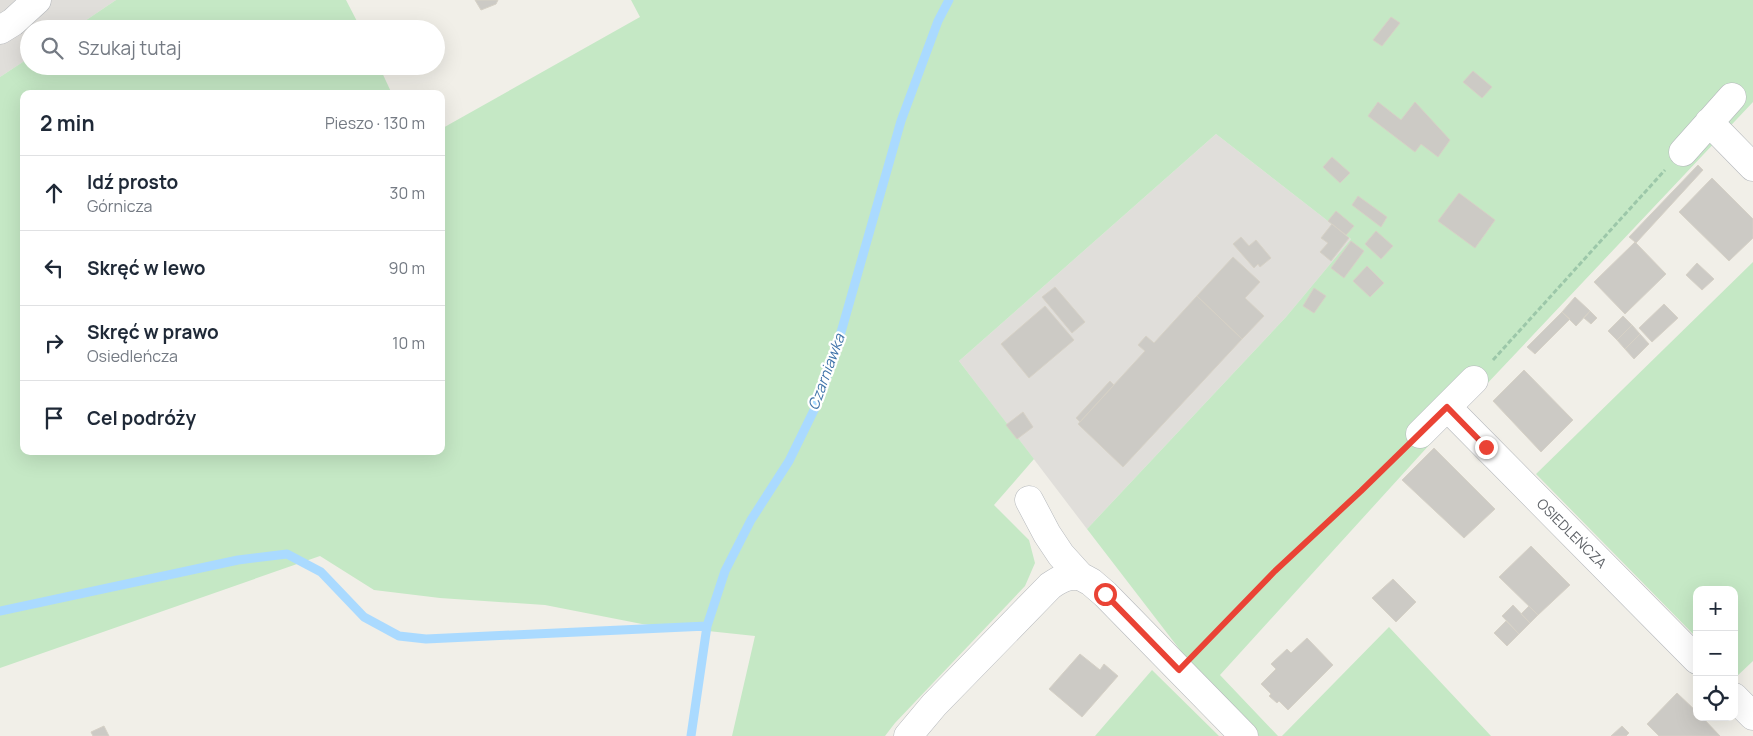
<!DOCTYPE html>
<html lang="pl">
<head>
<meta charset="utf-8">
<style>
  body { margin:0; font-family:Manrope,sans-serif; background:#f6f6f7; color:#1f2937 }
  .controls { position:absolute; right:15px; bottom:15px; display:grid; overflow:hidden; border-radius:10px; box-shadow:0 5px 20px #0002 }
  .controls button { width:45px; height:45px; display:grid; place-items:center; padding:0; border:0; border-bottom:1px solid #e0e1e3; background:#fff; color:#1f2937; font:25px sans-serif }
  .stop { position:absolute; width:15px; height:15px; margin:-11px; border:4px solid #ea4335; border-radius:50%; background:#fff }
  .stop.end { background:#ea4335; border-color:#fff; box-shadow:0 1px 5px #0008 }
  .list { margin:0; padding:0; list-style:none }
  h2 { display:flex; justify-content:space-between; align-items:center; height:65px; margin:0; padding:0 20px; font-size:21px }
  h2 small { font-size:16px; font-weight:400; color:#747a83 }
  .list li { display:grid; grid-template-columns:32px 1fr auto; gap:15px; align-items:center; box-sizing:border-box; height:75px; padding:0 20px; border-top:1px solid #e0e1e3 }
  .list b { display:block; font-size:19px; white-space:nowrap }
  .list p { margin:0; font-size:16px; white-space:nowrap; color:#747a83 }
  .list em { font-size:16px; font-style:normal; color:#747a83 }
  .icon { flex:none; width:28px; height:28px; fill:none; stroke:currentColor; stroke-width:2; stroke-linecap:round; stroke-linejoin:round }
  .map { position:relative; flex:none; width:1753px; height:736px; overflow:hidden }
  .search { position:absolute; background:#fff; box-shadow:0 5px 20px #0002; left:20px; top:20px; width:425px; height:55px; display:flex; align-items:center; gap:12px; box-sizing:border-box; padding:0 18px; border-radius:28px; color:#747a83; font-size:19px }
  .panel { position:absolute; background:#fff; box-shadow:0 5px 20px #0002; left:20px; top:90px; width:425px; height:365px; border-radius:10px }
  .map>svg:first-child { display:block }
  .industrial { fill:#e0deda }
  .green { fill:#c5e8c5 }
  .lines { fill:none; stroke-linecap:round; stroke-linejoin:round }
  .stream { stroke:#aadaff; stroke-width:9 }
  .building { fill:#cccac5; stroke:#d6d1c6 }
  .minor-casing { stroke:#b5b8bc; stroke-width:29 }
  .path { stroke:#9cc7a9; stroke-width:3; stroke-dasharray:5 2.5; stroke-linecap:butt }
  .minor { stroke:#fff; stroke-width:28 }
  .route { stroke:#ea4335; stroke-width:6 }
  .labels { text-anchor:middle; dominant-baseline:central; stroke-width:4.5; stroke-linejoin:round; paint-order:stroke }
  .street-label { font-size:14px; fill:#5f6368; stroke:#fff }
  .water-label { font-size:15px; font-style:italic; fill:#4174aa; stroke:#fff }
</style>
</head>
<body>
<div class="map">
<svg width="1753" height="736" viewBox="0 0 1753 736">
  <rect width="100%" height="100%" fill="#f1efe8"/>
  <path class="industrial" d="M 0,0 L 116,0 L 73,29 L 29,29 L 29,58 L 0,77 Z
    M 1216,134 L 1351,239 L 1286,317 L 1087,529 L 959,361 Z"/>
  <path class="green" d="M 116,0 L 346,0 L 361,29 L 73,29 Z
    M 631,0 L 1753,0 L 1753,102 L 1431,443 L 1220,675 L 1278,736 L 1259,736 L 1207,685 L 1087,529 L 1286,317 L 1351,239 L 1216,134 L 959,361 L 1034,459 L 994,505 L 1029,540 L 1035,563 L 1025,586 L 895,723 L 885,736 L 732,736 L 755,636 L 642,624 L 545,605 L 440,598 L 374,590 L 320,556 L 0,668 L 0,77 L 29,58 L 29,66 L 379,66 L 392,94 L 24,94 L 24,451 L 441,451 L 441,129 L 640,17 Z
    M 1753,262 L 1753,661 L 1735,678 L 1734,590 L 1697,590 L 1697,638 L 1536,474 Z
    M 1389,627 L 1491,736 L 1282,736 Z
    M 1152,670 L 1219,736 L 1095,736 Z"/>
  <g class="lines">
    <path class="stream" d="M 0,611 L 238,560 L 287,554 L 321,572 L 364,617 L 399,636 L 426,639 L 707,626
      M 691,736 L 707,626 L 725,571 L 751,520 L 789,461 L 817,404 L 834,357 L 901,121 L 938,21 L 949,0"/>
  </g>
  <path class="building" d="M 475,0 L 498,0 L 496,4 L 481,10 Z
    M 1391,17 L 1400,23 L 1382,46 L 1373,40 Z
    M 1473,71 L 1492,87 L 1482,98 L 1463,82 Z
    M 1378,102 L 1401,120 L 1415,102 L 1450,140 L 1438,157 L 1421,144 L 1415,152 L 1368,116 Z
    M 1332,157 L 1350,173 L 1340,183 L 1323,167 Z
    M 1698,165 L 1703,170 L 1636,243 L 1635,242 L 1629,237 Z
    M 1712,178 L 1753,219 L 1753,238 L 1729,261 L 1679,212 Z
    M 1459,193 L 1495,220 L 1475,248 L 1438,221 Z
    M 1358,196 L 1387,217 L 1381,227 L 1352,205 Z
    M 1336,211 L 1354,226 L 1346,235 L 1328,221 Z
    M 1332,224 L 1349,238 L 1331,261 L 1320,252 L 1328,243 L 1321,238 Z
    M 1376,231 L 1393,246 L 1381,259 L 1365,244 Z
    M 1241,237 L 1249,246 L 1256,240 L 1271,258 L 1260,267 L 1258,264 L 1254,268 L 1233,244 Z
    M 1351,241 L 1364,251 L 1344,278 L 1331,268 Z
    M 1635,242 L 1666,274 L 1625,314 L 1594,282 Z
    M 1233,257 L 1260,282 L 1245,298 L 1264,316 L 1242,339 L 1197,296 Z
    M 1697,263 L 1714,279 L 1702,290 L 1686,275 Z
    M 1367,266 L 1384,283 L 1370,297 L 1353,281 Z
    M 1055,287 L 1085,322 L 1072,333 L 1042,297 Z
    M 1314,288 L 1326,296 L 1314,313 L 1303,306 Z
    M 1197,296 L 1242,339 L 1123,467 L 1078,424 L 1145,351 L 1138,345 L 1146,336 L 1154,343 Z
    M 1575,297 L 1590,311 L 1576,326 L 1562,312 Z
    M 1664,304 L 1678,318 L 1652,342 L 1639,328 Z
    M 1045,306 L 1074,340 L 1029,378 L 1001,344 Z
    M 1590,311 L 1597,318 L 1591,324 L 1584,318 Z
    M 1562,312 L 1570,319 L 1535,354 L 1527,347 Z
    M 1623,316 L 1632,325 L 1617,340 L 1608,331 Z
    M 1632,325 L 1640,334 L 1625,349 L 1617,340 Z
    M 1640,334 L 1649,344 L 1634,359 L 1625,349 Z
    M 1524,370 L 1573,420 L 1541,452 L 1493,401 Z
    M 1110,381 L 1114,385 L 1080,422 L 1076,418 Z
    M 1023,412 L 1033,427 L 1017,439 L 1006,425 Z
    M 1434,448 L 1495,509 L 1464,538 L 1402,480 Z
    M 1531,546 L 1570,585 L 1538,615 L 1499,577 Z
    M 1393,579 L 1416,602 L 1396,622 L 1372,598 Z
    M 1513,605 L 1530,623 L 1519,634 L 1502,616 Z
    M 1529,606 L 1538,615 L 1530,623 L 1521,614 Z
    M 1506,621 L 1519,634 L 1507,646 L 1494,633 Z
    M 1307,638 L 1333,665 L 1288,710 L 1279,701 L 1277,703 L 1269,696 L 1271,694 L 1261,684 L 1276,669 L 1271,664 L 1287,649 L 1291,653 Z
    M 1080,654 L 1100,670 L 1104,664 L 1118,676 L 1082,717 L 1049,689 Z
    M 1677,693 L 1697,712 L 1697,717 L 1702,717 L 1720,736 L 1659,736 L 1647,724 Z
    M 104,726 L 109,736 L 93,736 L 91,732 Z
    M 1622,726 L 1629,733 L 1626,736 L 1611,736 Z"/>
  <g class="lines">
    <g class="minor-casing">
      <path id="minor" d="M 0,30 L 13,22 L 37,0
        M 1709,122 L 1753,167
        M 1683,152 L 1732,97
        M 1447,407 L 1697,660
        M 1420,434 L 1474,380
        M 1029,500 L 1047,534 L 1061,555 L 1080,576 L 1091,582 L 1105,594 L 1244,736
        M 1734,697 L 1753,716
        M 908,736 L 934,705 L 1050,586 C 1060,579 1067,575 1080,576"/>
    </g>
    <path class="path" d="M 1493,360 L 1665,170
      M 1199,650 L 1275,571 L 1400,454"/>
    <use href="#minor" class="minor"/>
  </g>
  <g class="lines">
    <path class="route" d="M 1105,594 L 1179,670 L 1275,571 L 1361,491 L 1447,407 L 1486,447"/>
  </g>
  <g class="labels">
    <g class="street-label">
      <text transform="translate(1572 533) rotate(45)">OSIEDLEŃCZA</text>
    </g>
    <g class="water-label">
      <text transform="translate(826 372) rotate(-70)">Czarniawka</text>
    </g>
  </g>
</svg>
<div class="controls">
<button>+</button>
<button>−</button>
<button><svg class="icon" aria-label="locate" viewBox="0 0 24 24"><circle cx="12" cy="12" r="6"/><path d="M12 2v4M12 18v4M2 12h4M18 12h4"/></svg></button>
</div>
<div class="stop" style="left:1105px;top:594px"></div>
<div class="stop end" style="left:1486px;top:447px"></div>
<div class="search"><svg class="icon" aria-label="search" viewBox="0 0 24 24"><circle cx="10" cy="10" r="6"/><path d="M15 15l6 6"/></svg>Szukaj tutaj</div>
<section class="panel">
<h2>2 min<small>Pieszo · 130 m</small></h2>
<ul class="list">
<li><svg class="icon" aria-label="ahead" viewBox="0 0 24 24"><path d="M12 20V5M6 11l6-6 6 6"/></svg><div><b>Idź prosto</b><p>Górnicza</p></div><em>30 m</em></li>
<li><svg class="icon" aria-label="left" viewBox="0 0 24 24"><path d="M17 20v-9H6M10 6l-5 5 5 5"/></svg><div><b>Skręć w lewo</b></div><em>90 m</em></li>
<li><svg class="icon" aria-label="right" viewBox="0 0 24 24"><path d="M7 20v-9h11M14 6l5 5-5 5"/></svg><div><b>Skręć w prawo</b><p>Osiedleńcza</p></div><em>10 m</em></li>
<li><svg class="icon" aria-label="arrive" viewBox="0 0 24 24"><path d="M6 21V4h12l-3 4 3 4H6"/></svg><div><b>Cel podróży</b></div></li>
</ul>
</section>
</div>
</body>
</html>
